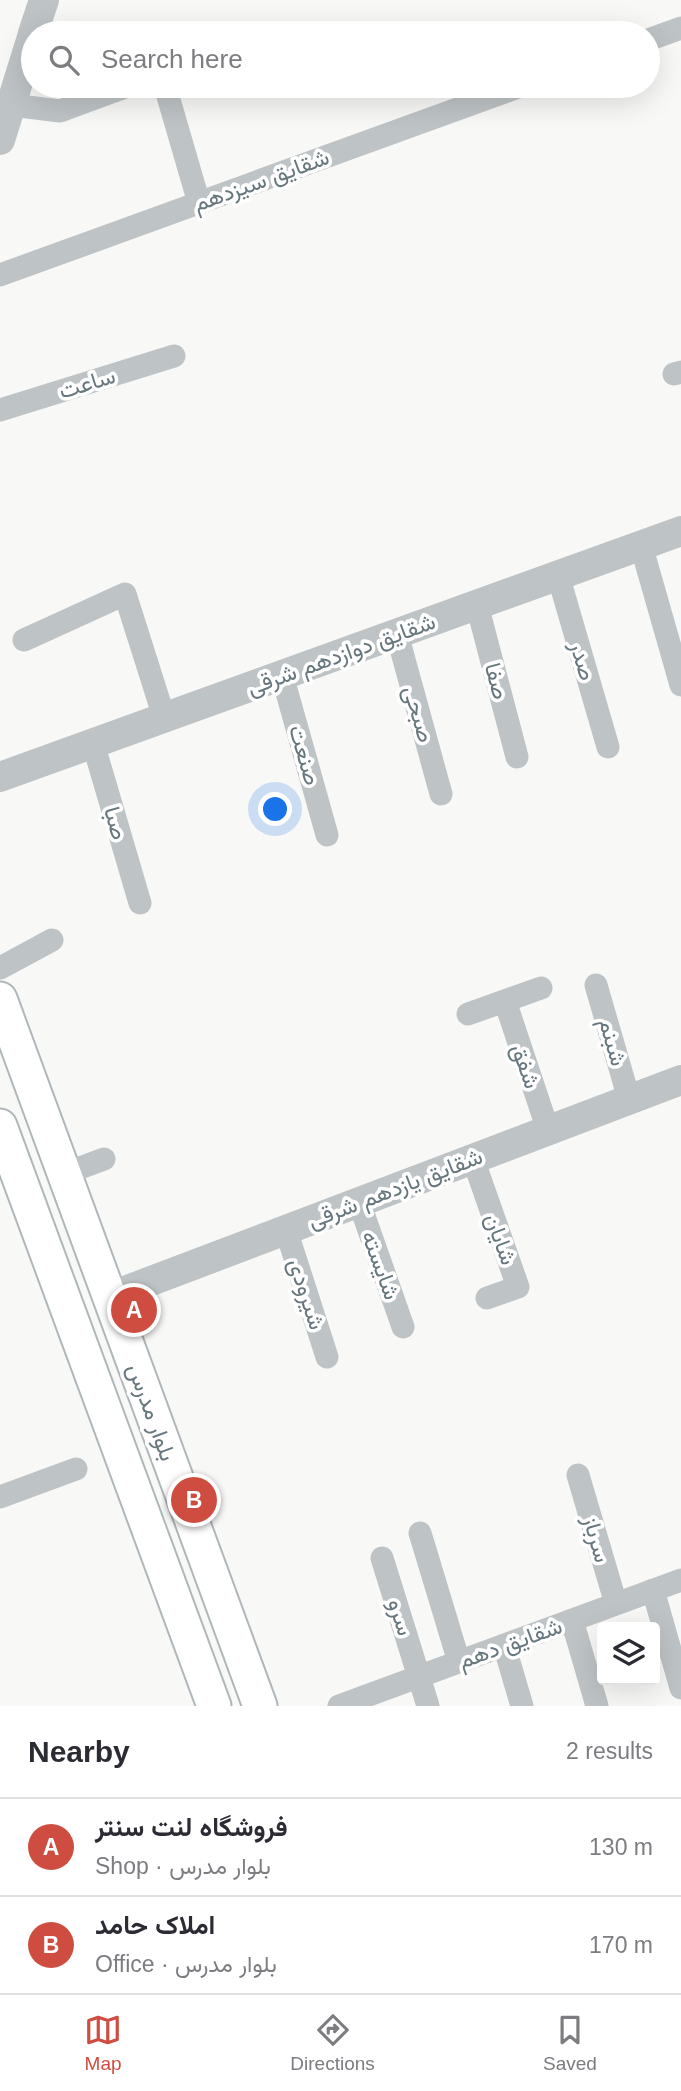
<!DOCTYPE html>
<html lang="en">
<head>
<meta charset="utf-8">
<style>
  body { margin:0; font-family:Helvetica,Vazirmatn,sans-serif; background:#f2f2f3; color:#2b2b33 }
  .controls { position:absolute; right:21px; bottom:21px; display:grid; overflow:hidden; border-radius:7px; box-shadow:0 7px 28px #0002 }
  .controls button { width:63px; height:63px; display:grid; place-items:center; padding:0; border:0; border-bottom:2px solid #e1e1e2; background:#fff; color:#2b2b33; font:35px sans-serif }
  .you { position:absolute; left:276px; top:810px; width:24px; height:24px; margin:-18px; border:5px solid #fff; border-radius:50%; background:#1a73e8; box-shadow:0 0 0 10px #1a73e833 }
  .badge { display:grid; place-items:center; width:46px; height:46px; border-radius:50%; background:#cf4d40; color:#fff; font-size:23px; font-weight:700 }
  .pin { position:absolute; translate:-50% -50%; border:4px solid #fff; box-shadow:0 2px 7px #0006 }
  .list { margin:0; padding:0; list-style:none }
  h2 { display:flex; justify-content:space-between; align-items:center; height:91px; margin:0; padding:0 28px; font-size:30px }
  h2 small { font-size:23px; font-weight:400; color:#7c7c81 }
  .list li { display:grid; grid-template-columns:46px 1fr auto; gap:21px; align-items:center; box-sizing:border-box; height:98px; padding:0 28px; border-top:2px solid #e1e1e2 }
  .list b { display:block; font-size:26px; white-space:nowrap }
  .list p { margin:0; font-size:23px; white-space:nowrap; color:#7c7c81 }
  .list em { font-size:23px; font-style:normal; color:#7c7c81 }
  .icon { flex:none; width:38px; height:38px; fill:none; stroke:currentColor; stroke-width:2; stroke-linecap:round; stroke-linejoin:round }
  .map { position:relative; flex:none; width:681px; height:1706px; overflow:hidden }
  .search { position:absolute; background:#fff; box-shadow:0 7px 28px #0002; left:21px; right:21px; top:21px; height:77px; display:flex; align-items:center; gap:18px; box-sizing:border-box; padding:0 24px; border-radius:38px; color:#7c7c81; font-size:26px }
  .sheet { height:287px; background:#fff }
  nav { display:flex; justify-content:space-around; align-items:center; box-sizing:border-box; height:98px; border-top:2px solid #e1e1e2; background:#fff; font-size:19px; color:#7c7c81 }
  nav a { display:grid; justify-items:center; gap:4px }
  nav .on { color:#cf4d40 }
  .map>svg:first-child { display:block }
  .lines { fill:none; stroke-linecap:round; stroke-linejoin:round }
  .secondary-casing { stroke:#b0b7ba; stroke-width:37 }
  .minor { stroke:#bec3c5; stroke-width:23 }
  .tertiary { stroke:#bec3c5; stroke-width:30 }
  .secondary { stroke:#fff; stroke-width:33 }
  .labels { text-anchor:middle; dominant-baseline:central; stroke-width:7; stroke-linejoin:round; paint-order:stroke }
  .street-label { font-size:23px; fill:#66777d; stroke:#fff }
</style>
</head>
<body>
<div class="map">
<svg width="681" height="1706" viewBox="0 0 681 1706">
  <rect width="100%" height="100%" fill="#f8f8f6"/>
  <g class="lines">
    <g class="secondary-casing">
      <path id="secondary" d="M 0,999 L 260,1706
        M 0,1126 L 214,1706"/>
    </g>
    <path class="minor" d="M 648,40 L 681,28
      M 165,86 L 199,203
      M 11,105 L 60,111 L 128,86
      M 0,275 L 521,86
      M 674,374 L 681,372
      M 0,410 L 174,356
      M 641,545 L 681,685
      M 558,575 L 608,747
      M 477,605 L 517,757
      M 397,634 L 441,794
      M 24,640 L 125,594 L 164,717
      M 282,675 L 327,835
      M 93,743 L 140,903
      M 0,968 L 52,940
      M 596,985 L 629,1099
      M 505,1001 L 548,1130
      M 468,1014 L 541,988
      M 473,1159 L 518,1287 L 487,1298
      M 64,1174 L 104,1159
      M 359,1202 L 403,1327
      M 286,1230 L 327,1357
      M 578,1475 L 616,1604
      M 0,1497 L 76,1469
      M 420,1533 L 459,1662
      M 382,1558 L 428,1706
      M 653,1590 L 681,1688
      M 572,1620 L 597,1706
      M 504,1645 L 522,1706
      M 339,1706 L 681,1580"/>
    <path class="tertiary" d="M 33,33 L 44,0
      M 0,140 L 33,34
      M 0,777 L 681,531
      M 109,1297 L 681,1080"/>
    <use href="#secondary" class="secondary"/>
  </g>
  <g class="labels">
    <g class="street-label">
      <text transform="translate(261 180) rotate(-20)">شقایق سیزدهم</text>
      <text transform="translate(87 383) rotate(-17)">ساعت</text>
      <text transform="translate(341 654) rotate(-20)">شقایق دوازدهم شرقی</text>
      <text transform="translate(583 661) rotate(74)">صدر</text>
      <text transform="translate(497 681) rotate(75)">صفا</text>
      <text transform="translate(419 714) rotate(74)">صبحی</text>
      <text transform="translate(305 755) rotate(74)">صنعت</text>
      <text transform="translate(116 823) rotate(74)">صبا</text>
      <text transform="translate(613 1042) rotate(74)">شبنم</text>
      <text transform="translate(526 1066) rotate(71)">شفق</text>
      <text transform="translate(395 1188) rotate(-21)">شقایق یازدهم شرقی</text>
      <text transform="translate(501 1239) rotate(70)">شایان</text>
      <text transform="translate(381 1265) rotate(70)">شایسته</text>
      <text transform="translate(307 1294) rotate(72)">شیرودی</text>
      <text transform="translate(152 1412) rotate(70)">بلوار مدرس</text>
      <text transform="translate(597 1539) rotate(74)">سرباز</text>
      <text transform="translate(401 1617) rotate(73)">سرو</text>
      <text transform="translate(510 1643) rotate(-20)">شقایق دهم</text>
    </g>
  </g>
</svg>
<div class="controls">
<button><svg class="icon" aria-label="layers" viewBox="0 0 24 24"><path d="M12 4l9 5-9 5-9-5zM3 14l9 5 9-5"/></svg></button>
</div>
<div class="you"></div>
<div class="pin badge" style="left:134px;top:1310px">A</div>
<div class="pin badge" style="left:194px;top:1500px">B</div>
<div class="search"><svg class="icon" aria-label="search" viewBox="0 0 24 24"><circle cx="10" cy="10" r="6"/><path d="M15 15l6 6"/></svg>Search here</div>
</div>
<section class="sheet">
<h2>Nearby<small>2 results</small></h2>
<ul class="list">
<li><span class="badge">A</span><div><b>فروشگاه لنت سنتر</b><p>Shop · بلوار مدرس</p></div><em>130 m</em></li>
<li><span class="badge">B</span><div><b>املاک حامد</b><p>Office · بلوار مدرس</p></div><em>170 m</em></li>
</ul>
</section>
<nav>
<a class="on"><svg class="icon" aria-label="map" viewBox="0 0 24 24"><path d="M3 6l6-2 6 2 6-2v14l-6 2-6-2-6 2zM9 4v14M15 6v14"/></svg>Map</a>
<a><svg class="icon" aria-label="directions" viewBox="0 0 24 24"><path d="M12 3l9 9-9 9-9-9zM9 14v-3h6M13 9l2 2-2 2"/></svg>Directions</a>
<a><svg class="icon" aria-label="saved" viewBox="0 0 24 24"><path d="M7 4h10v16l-5-4-5 4z"/></svg>Saved</a>
</nav>
</body>
</html>
